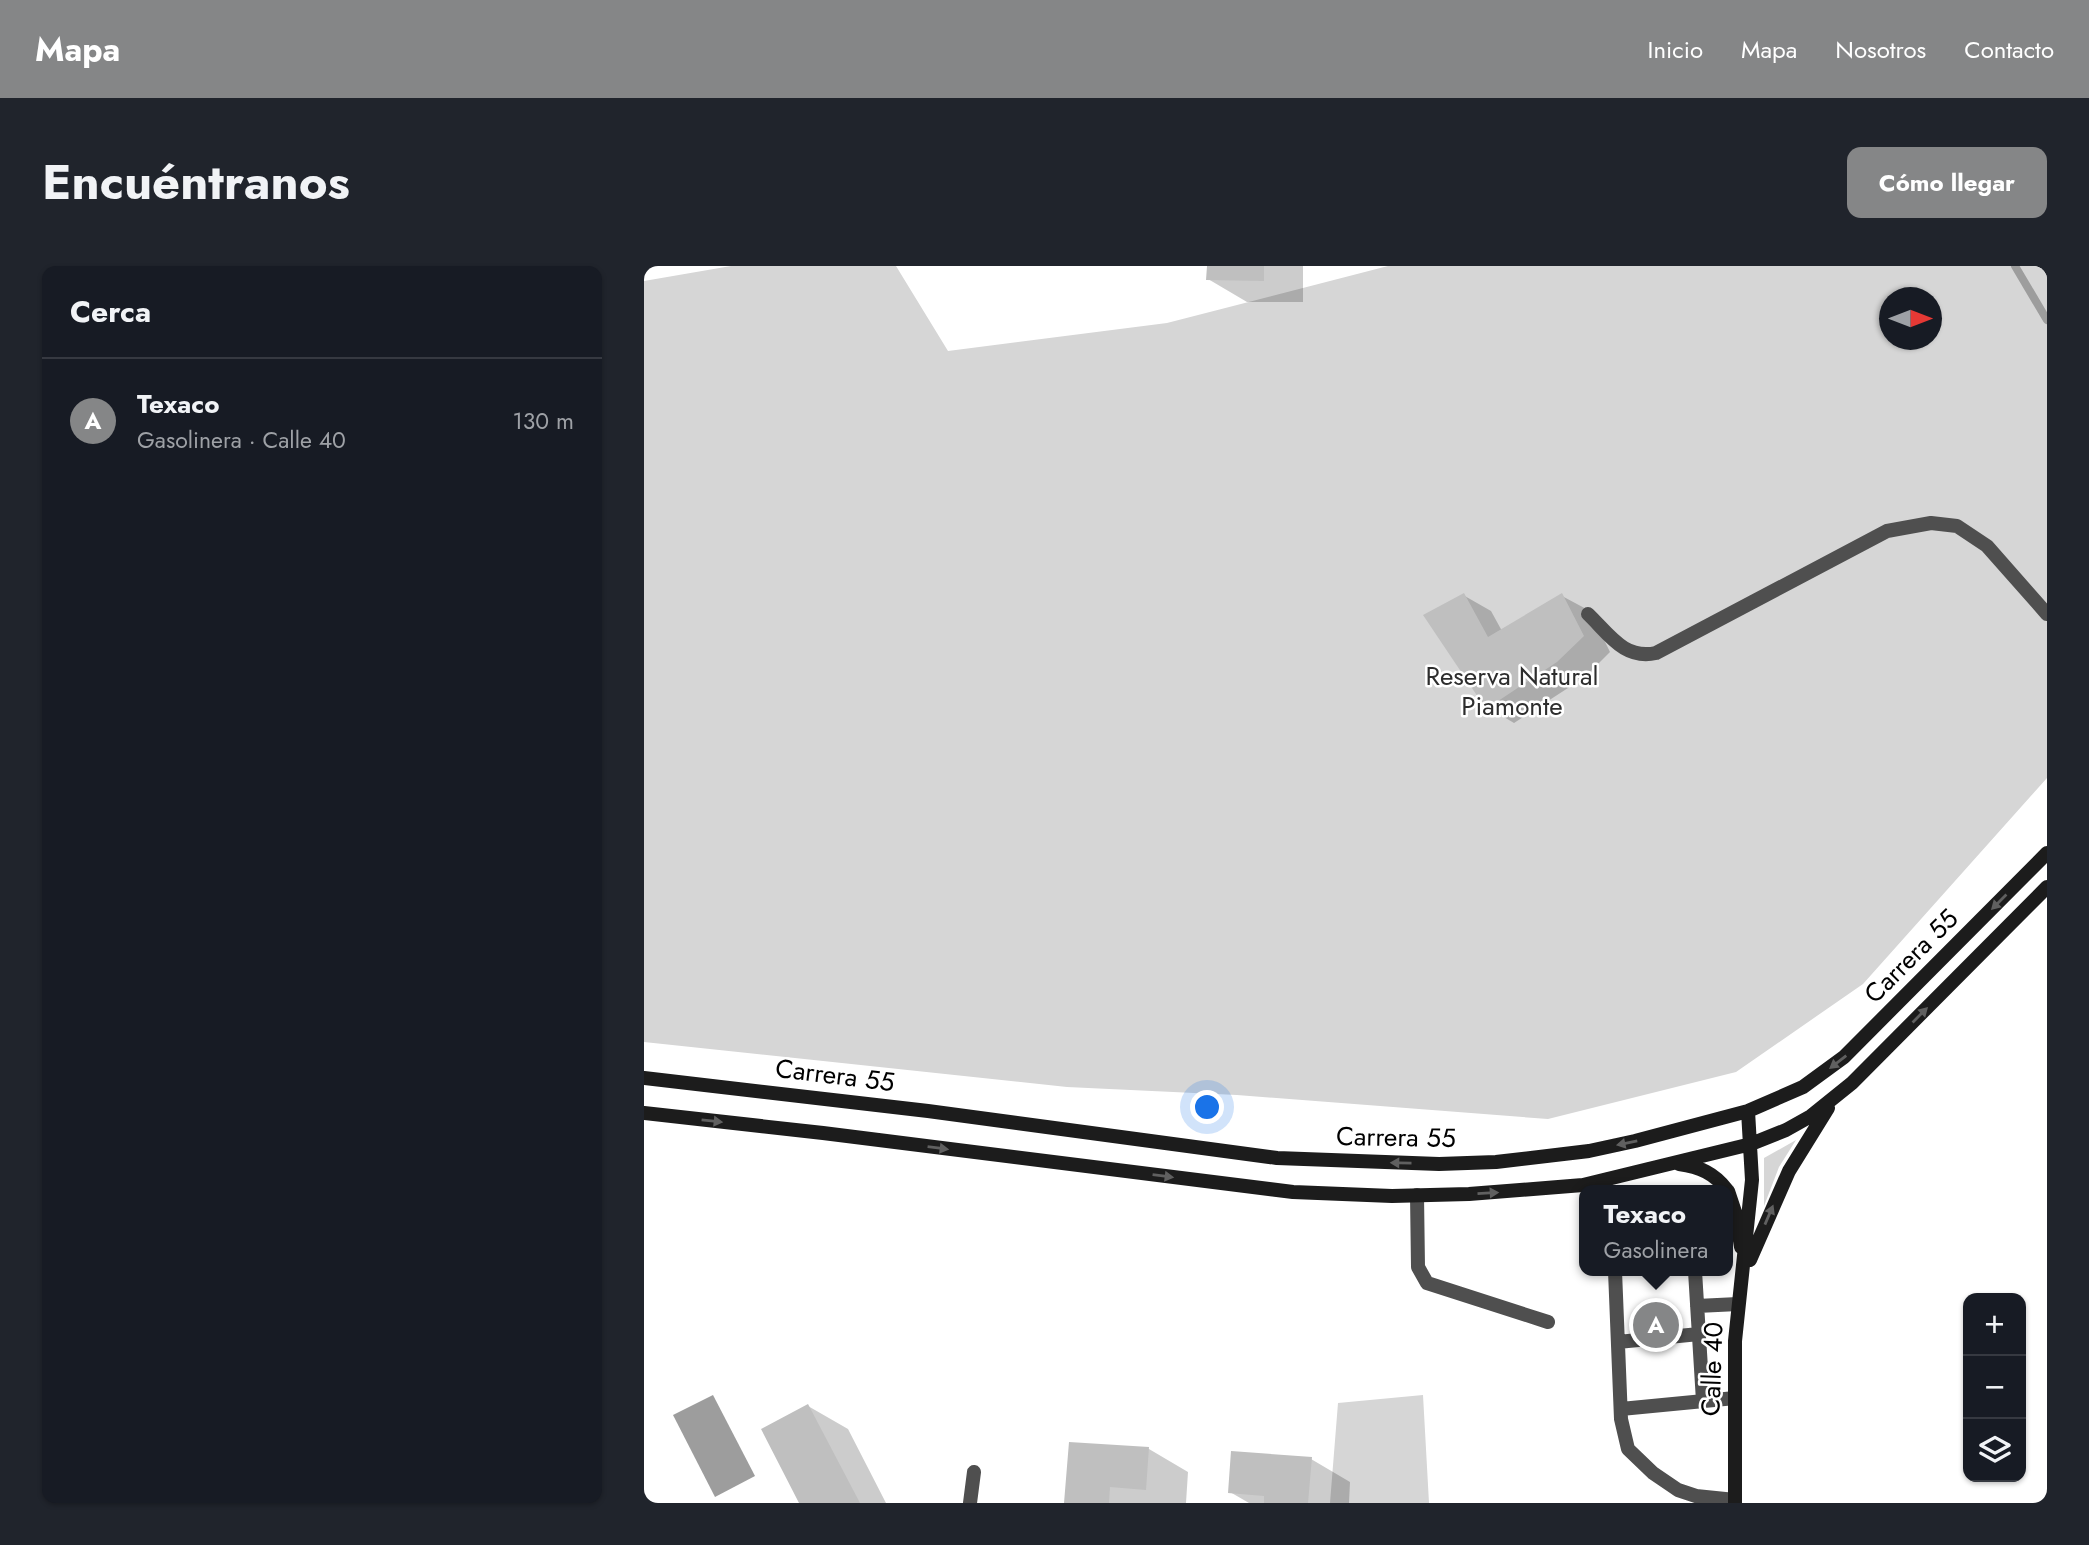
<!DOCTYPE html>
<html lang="es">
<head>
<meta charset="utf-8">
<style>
  body { margin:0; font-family:Jost,sans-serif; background:#20242c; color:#f1f3f6 }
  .controls { position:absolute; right:21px; bottom:21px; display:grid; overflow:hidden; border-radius:14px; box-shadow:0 2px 5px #0004 }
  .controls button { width:63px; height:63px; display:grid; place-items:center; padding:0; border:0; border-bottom:2px solid #363941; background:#171b24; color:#f1f3f6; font:35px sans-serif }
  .compass { position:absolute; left:1235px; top:21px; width:63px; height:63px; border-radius:50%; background:#171b24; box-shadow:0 2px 5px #0004; rotate:90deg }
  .you { position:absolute; left:564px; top:842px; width:24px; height:24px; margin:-18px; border:5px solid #fff; border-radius:50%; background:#1a73e8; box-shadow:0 0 0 10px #1a73e833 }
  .badge { display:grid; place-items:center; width:46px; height:46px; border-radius:50%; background:#858687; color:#fff; font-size:23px; font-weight:700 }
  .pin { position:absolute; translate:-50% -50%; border:4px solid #fff; box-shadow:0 2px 7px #0006 }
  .popup { position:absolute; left:935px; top:919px; width:154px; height:91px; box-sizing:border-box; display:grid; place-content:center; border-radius:14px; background:#171b24; filter:drop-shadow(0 2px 5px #0005); font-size:23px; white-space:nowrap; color:#9ea1a6 }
  .popup b { font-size:26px; color:#f1f3f6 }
  .popup::after { content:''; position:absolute; left:50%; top:100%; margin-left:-14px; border:14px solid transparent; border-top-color:#171b24 }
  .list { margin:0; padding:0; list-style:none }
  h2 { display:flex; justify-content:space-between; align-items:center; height:91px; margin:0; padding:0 28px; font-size:30px }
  h2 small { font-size:23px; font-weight:400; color:#9ea1a6 }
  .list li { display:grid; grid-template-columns:46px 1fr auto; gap:21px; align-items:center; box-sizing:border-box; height:126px; padding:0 28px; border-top:2px solid #363941 }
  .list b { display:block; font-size:26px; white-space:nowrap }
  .list p { margin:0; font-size:23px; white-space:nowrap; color:#9ea1a6 }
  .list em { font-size:23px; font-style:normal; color:#9ea1a6 }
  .icon { flex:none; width:38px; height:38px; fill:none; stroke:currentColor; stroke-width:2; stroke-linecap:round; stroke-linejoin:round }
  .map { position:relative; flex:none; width:1403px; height:1237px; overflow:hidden; border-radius:14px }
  header { display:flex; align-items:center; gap:42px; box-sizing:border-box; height:98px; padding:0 35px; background:#858687; color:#fff }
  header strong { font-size:33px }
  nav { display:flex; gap:38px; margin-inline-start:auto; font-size:24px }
  .intro { display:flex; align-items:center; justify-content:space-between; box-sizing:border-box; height:168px; padding:0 42px }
  h1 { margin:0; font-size:49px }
  .button { padding:18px 32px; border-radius:14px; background:#858687; color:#fff; font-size:24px; font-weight:700 }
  main { display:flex; gap:42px; padding:0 42px }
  aside { flex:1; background:#171b24; border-radius:14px; box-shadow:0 2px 5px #0004 }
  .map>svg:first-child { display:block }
  .green { fill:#d6d6d6; fill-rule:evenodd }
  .water { fill:#9d9d9d }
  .shadow { fill:#0003 }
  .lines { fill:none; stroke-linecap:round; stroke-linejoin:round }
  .stream { stroke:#9d9d9d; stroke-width:8 }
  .building { fill:#bfbfbf }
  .lane { stroke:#4f4f4f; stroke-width:14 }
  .street { stroke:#4f4f4f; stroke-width:14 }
  .secondary { stroke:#1c1c1c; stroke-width:14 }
  .oneway { fill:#606060 }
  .labels { text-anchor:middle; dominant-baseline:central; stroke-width:5; stroke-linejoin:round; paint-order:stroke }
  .park-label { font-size:26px; fill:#2d2d2d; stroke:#fff }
  .street-label { font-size:26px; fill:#000; stroke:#fff }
</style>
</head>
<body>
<header>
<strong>Mapa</strong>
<nav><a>Inicio</a><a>Mapa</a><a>Nosotros</a><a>Contacto</a></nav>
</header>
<div class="intro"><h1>Encuéntranos</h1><a class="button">Cómo llegar</a></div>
<main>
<aside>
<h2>Cerca<small></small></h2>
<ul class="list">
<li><span class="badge">A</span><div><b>Texaco</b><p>Gasolinera · Calle 40</p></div><em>130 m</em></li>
</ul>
</aside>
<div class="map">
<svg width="1403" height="1237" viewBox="0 0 1403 1237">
  <rect width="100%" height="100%" fill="#fff"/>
  <path class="green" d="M 87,0 L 252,0 L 304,85 L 523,57 L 744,0 L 1403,0 L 1403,512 L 1219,718 L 1092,806 L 904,853 L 593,829 L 423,821 L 0,776 L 0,15 ZM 1246,32 L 1288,32 L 1288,74 L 1246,74 Z
    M 1152,874 L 1135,901 L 1120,940 L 1120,892 Z
    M 779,1129 L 785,1237 L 686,1237 L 694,1137 Z"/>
  <path class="water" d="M 69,1129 L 111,1210 L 71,1231 L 29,1149 Z"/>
  <path class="shadow" d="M 564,0 L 659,0 L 659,36 L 603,36 L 564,13 Z
    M 819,329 L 847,345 L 858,365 L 918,330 L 946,345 L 966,386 L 941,411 L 870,457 L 843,441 Z
    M 164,1140 L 204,1163 L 242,1237 L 157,1237 Z
    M 426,1177 L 505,1183 L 544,1206 L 542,1237 L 422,1237 Z
    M 667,1193 L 706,1216 L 705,1237 L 605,1237 L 586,1226 Z"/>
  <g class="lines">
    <path class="stream" d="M 1371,0 L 1403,54"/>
  </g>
  <path class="building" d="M 563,0 L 620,0 L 620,15 L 562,14 Z
    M 820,327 L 844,371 L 918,327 L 940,370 L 913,396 L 842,443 L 779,349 Z
    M 164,1138 L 216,1237 L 155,1237 L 117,1163 Z
    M 425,1176 L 505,1181 L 502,1224 L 466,1221 L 465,1237 L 420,1237 Z
    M 587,1185 L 668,1191 L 664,1237 L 620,1237 L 620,1230 L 584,1227 Z"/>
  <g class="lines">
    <path class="lane" d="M 944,348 C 965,368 980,394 1012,387 L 1243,265 L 1287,257 L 1313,260 L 1343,280 L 1403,348
      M 773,929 L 774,1001 L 783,1017 L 904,1056
      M 971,1005 L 977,1153 L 984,1183 L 1009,1207 L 1034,1224 L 1052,1230 L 1091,1234
      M 1051,1005 L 1059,1135
      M 1053,1040 L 1094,1038
      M 974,1076 L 1055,1068
      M 977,1143 L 1091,1132"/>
    <path class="street" d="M 326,1237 L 330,1206"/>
    <path class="secondary" d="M 0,812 L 284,845 L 633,892 L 795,898 L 852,896 L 945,885 L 991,875 L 1104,845 L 1159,821 L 1200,791 L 1403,587
      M 0,847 L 179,867 L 649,926 L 748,930 L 825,928 L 939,919 L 1107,878 L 1142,864 L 1167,850 L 1208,817 L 1403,621
      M 1035,898 C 1056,901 1070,907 1083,924
      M 1084,925 L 1092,949 L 1097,981
      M 1106,994 L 1145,905 L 1184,842
      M 1091,1237 L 1091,1075 L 1108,914 L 1104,845"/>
  </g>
  <defs><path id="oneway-solid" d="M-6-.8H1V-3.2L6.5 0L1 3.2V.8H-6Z" transform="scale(1.75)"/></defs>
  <g class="oneway">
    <use href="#oneway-solid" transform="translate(1355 636) rotate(135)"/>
    <use href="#oneway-solid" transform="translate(1276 749) rotate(-45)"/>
    <use href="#oneway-solid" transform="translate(1194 796) rotate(142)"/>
    <use href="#oneway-solid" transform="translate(68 855) rotate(6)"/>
    <use href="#oneway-solid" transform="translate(983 877) rotate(168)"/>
    <use href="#oneway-solid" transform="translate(294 882) rotate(7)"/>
    <use href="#oneway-solid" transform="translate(757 897) rotate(-179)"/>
    <use href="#oneway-solid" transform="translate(519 910) rotate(7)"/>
    <use href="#oneway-solid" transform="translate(844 927) rotate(-3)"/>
    <use href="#oneway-solid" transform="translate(1125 949) rotate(-67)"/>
  </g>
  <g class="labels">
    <g class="park-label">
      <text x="868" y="410">Reserva Natural<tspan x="868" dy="30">Piamonte</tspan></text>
    </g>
    <g class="street-label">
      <text transform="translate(1267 690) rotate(-45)">Carrera 55</text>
      <text transform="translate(191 809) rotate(7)">Carrera 55</text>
      <text transform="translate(752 871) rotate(1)">Carrera 55</text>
      <text transform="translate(1068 1103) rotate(-88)">Calle 40</text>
    </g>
  </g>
</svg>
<div class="controls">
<button>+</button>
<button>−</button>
<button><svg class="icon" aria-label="layers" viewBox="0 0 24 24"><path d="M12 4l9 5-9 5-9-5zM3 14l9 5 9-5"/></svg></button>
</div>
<svg class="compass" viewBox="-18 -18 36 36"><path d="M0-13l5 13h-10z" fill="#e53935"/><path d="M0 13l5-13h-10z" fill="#9ea1a6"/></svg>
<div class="you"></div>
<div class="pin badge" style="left:1012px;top:1059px">A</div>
<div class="popup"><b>Texaco</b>Gasolinera</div>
</div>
</main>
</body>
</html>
